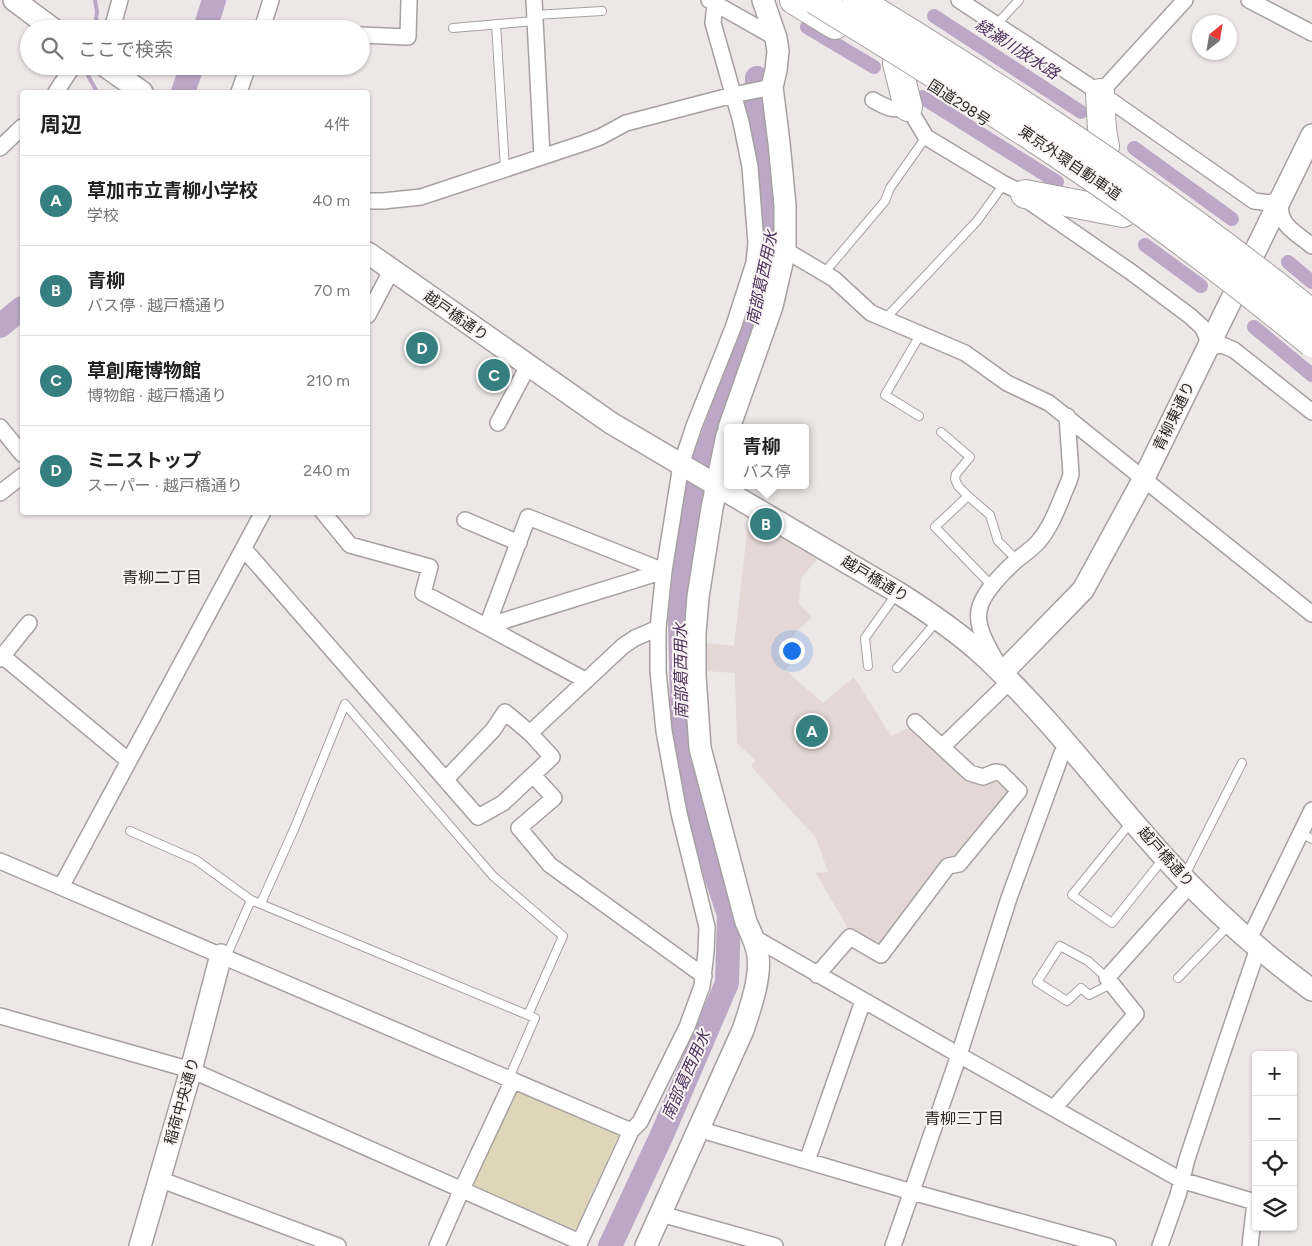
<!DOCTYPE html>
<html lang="ja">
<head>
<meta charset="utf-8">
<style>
  body { margin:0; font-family:Figtree,"Noto Sans JP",sans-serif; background:#f2f2f2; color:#222 }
  .controls { position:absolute; right:15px; bottom:15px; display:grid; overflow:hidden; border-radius:5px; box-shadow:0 1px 4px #0004 }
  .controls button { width:45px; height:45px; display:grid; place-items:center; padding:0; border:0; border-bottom:1px solid #e0e0e0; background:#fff; color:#222; font:25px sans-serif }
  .compass { position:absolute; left:1192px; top:15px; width:45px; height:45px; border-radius:50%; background:#fff; box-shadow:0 1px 4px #0004; rotate:30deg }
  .you { position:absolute; left:791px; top:650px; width:18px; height:18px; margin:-12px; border:4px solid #fff; border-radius:50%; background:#1a73e8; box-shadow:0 0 0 8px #1a73e833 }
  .badge { display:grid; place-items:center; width:32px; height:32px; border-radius:50%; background:#367f80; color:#fff; font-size:16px; font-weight:700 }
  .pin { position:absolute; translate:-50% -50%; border:2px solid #fff; box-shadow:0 1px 5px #0006 }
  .popup { position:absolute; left:724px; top:424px; width:85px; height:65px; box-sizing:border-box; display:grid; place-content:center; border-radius:5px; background:#fff; filter:drop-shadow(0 1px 4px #0005); font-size:16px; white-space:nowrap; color:#767676 }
  .popup b { font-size:19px; color:#222 }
  .popup::after { content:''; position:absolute; left:50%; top:100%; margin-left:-10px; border:10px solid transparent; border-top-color:#fff }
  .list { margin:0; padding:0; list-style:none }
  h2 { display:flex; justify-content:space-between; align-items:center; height:65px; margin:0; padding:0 20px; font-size:21px }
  h2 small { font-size:16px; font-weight:400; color:#767676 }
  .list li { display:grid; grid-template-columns:32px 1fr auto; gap:15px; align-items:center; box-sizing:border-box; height:90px; padding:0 20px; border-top:1px solid #e0e0e0 }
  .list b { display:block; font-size:19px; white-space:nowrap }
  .list p { margin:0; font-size:16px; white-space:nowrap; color:#767676 }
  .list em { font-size:16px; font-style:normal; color:#767676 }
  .icon { flex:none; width:28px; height:28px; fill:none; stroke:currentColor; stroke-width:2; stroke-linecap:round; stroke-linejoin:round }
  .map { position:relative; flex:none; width:1312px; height:1246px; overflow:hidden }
  .search { position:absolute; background:#fff; box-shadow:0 1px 4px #0004; left:20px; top:20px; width:350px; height:55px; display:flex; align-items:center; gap:12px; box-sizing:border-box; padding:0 18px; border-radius:28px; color:#767676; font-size:19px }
  .panel { position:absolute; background:#fff; box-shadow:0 1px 4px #0004; left:20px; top:90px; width:350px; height:425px; border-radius:5px }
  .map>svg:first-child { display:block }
  .built { fill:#e4d7d6 }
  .green { fill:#dfd6ba }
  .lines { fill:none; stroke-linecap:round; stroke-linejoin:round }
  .stream { stroke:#bca7c6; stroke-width:4 }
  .canal { stroke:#bca7c6; stroke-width:14 }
  .river { stroke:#bca7c6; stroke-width:24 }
  .lane-casing { stroke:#a6a1a0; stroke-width:10 }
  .street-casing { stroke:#a6a1a0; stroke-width:18 }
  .secondary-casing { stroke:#a6a1a0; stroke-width:24 }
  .highway-casing { stroke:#a6a1a0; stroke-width:30 }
  .lane { stroke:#fff; stroke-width:8 }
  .street { stroke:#fff; stroke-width:15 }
  .secondary { stroke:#fff; stroke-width:21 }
  .highway { stroke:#fff; stroke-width:28 }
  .highway-bridge-casing { stroke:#a6a1a0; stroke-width:30; stroke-linecap:butt }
  .highway-bridge { stroke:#fff; stroke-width:28 }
  .labels { text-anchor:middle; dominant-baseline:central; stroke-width:4; stroke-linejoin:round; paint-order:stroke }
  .street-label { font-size:15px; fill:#2c2a29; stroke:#faf5f4 }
  .water-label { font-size:16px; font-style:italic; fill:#4e315c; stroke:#faf5f4 }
  .neighbourhood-label { font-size:16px; fill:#2c2a29; stroke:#faf5f4 }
</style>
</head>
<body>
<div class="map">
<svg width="1312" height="1246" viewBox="0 0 1312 1246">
  <rect width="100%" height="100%" fill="#ede7e7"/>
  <path class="built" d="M 749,515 L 820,556 L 801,578 L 799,604 L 812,617 L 787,641 L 801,655 L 785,670 L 823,703 L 854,677 L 891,736 L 912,726 L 965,774 L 999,777 L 1014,792 L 880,950 L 849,930 L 816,873 L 828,872 L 816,838 L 751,766 L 755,760 L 737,743 L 735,673 L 706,671 L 707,643 L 734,646 Z"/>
  <path class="green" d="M 516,1085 L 617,1130 L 619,1134 L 577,1227 L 574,1229 L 475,1186 L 472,1180 Z"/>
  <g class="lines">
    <path class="stream" d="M 95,29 L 97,12 L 95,0
      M 86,66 L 85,70 L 97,92"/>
    <path class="canal" d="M 934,16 L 1081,112
      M 807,27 L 874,67
      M 922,97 L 1057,182
      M 1134,148 L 1232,219
      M 1145,245 L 1201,286
      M 1288,262 L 1312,282
      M 1254,327 L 1312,375"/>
    <path class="river" d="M 205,29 L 214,0
      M 183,92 L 192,66
      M 0,326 L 22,308
      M 610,1246 L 661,1137 L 727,983 L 729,915 L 684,780 L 680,619 L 693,490 L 749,338 L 774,228 L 756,105 L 757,78"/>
    <g class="lane-casing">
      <path id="lane" d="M 535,15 L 602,11
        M 496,24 L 505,169
        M 997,24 L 1019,0
        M 453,28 L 535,21
        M 825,272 L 885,201 L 890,188 L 926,137
        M 885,319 L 977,221 L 1004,184
        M 918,332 L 917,340 L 885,395 L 919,416
        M 941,432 L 970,457 L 956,474 L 955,479 L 958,486 L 968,496 L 990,515 L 998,541 L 1017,560
        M 968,496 L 935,527 L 992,586
        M 868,666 L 865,638 L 897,593
        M 897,668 L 937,621
        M 1132,821 L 1072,895 L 1112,923 L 1163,859
        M 130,831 L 196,860 L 251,900 L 535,1018 L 509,1078
        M 1300,833 L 1312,839
        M 1184,877 L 1242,763
        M 261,903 L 295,827 L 345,704 L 493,876 L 563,936 L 528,1015
        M 226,957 L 251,900
        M 1107,978 L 1088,961 L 1060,946 L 1037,982 L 1067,1001 L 1081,988 L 1089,995 L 1111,984
        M 1178,978 L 1229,925"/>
    </g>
    <g class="street-casing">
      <path id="street" d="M 534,0 L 542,156
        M 709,0 L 776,38
        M 959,0 L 1100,93 L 1254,201 L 1270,203 L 1281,198 C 1277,226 1293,230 1312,246
        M 1249,0 L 1312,33
        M 112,29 L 120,0
        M 262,29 L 271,0
        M 361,35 L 408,37 L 409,0
        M 56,92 L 73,66
        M 239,92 L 248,66
        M 1100,93 L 1185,0
        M 873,100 C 887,108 893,111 908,107 L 926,137 L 1004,184 L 1025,194 L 1027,200 L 1131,272 L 1190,316 L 1202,327 L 1206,335 L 1209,347 L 1222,345 L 1234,350 L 1312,412
        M 0,148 L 22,127
        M 368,201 L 383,201 L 421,197 L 584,143 L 600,137 L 626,123 L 733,95 L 772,87
        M 785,250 L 834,279 L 871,313 L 965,353 L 1007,383 L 1049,403 L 1312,614
        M 368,315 L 391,271
        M 498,423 L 528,366
        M 0,427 L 22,454
        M 0,493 L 22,476
        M 323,512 L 350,545 L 430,567 L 423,593 C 477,621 531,651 585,680
        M 528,517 L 664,571 L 487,626 Z
        M 465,520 L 519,543
        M 244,549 L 478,817 L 503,803 L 552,757 L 530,733 L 505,712 L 493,730 L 446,779
        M 0,654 L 129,761
        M 0,659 L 29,623
        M 996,661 C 988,647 976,627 979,611 C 981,594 1005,570 1018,559 C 1024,554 1032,549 1038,542 C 1053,525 1060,501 1069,481 L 1071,474 L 1067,416
        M 915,722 L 942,747
        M 530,733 L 623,646 L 635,638 L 658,628
        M 533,775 L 554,798 L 519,828 L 550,865 L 704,976
        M 0,861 L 631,1131
        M 61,887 L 263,512
        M 753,937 L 959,1055 L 1181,1180 L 1255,1202 L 1250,1246
        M 1248,939 L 1254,929 L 1312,810
        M 817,975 L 850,937 L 881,955 L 948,866 L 959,864 L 1019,791 L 1001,773 L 995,772 L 983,777 L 970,773 L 942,747 L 1010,681
        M 0,1016 L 191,1070 L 580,1242
        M 1054,1108 L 1136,1014 L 1107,978 L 1190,885
        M 698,1129 L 912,1192 L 1108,1246
        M 807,1161 L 863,1001
        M 159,1179 L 338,1246
        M 661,1214 L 775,1246
        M 437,1246 L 462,1189 L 513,1080
        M 578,1246 L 631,1131 L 640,1122 L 687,1027 L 702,986 L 706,952 L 707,927 L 679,813 L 664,731 L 658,671 L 658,628 L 664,571 L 681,465 L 694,426 L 733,328 L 754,263 L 756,243 L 750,167 L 741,122 L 713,23 L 715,4
        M 893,1246 L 959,1055 L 1009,898 L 1062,753 L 1069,747
        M 1160,1246 L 1178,1195 L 1187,1159 L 1222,1054 L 1258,948"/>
    </g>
    <g class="secondary-casing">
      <path id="secondary" d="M 14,0 L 53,29
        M 105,66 L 142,92
        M 368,253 L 611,423 L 897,592 C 927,611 957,631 983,655 C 1050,717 1104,791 1165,858 C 1209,907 1259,951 1312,990
        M 729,428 L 772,306 L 785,250 L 785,205 L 779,143 L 772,87 L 776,70 L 778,51 L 776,38 L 763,0
        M 1002,673 L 1083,590 L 1143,480 L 1312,135
        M 140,1246 L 191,1070 L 221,955
        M 646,1246 L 743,1030 C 750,1009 761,978 758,956 C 757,945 751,933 746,922 L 700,748 L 695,676 L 695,634 L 698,597 L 712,508 L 727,435"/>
    </g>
    <g class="highway-casing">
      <path id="highway" d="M 794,0 L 835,25
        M 897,63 L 908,107
        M 1100,93 L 1102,130 L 1105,146
        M 1025,194 L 1123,213"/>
    </g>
    <use href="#lane" class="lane"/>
    <use href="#street" class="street"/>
    <use href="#secondary" class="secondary"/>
    <use href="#highway" class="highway"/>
    <g class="highway-bridge-casing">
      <path id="highway-bridge" d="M 815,0 C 902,53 989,107 1073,164 C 1156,220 1235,280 1312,343
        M 857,0 C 1015,96 1168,198 1312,314"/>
    </g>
    <use href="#highway-bridge" class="highway-bridge"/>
  </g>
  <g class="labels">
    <g class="street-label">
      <text transform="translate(959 103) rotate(33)">国道298号</text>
      <text transform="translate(1070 163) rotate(34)">東京外環自動車道</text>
      <text transform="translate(456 316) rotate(35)">越戸橋通り</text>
      <text transform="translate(1174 416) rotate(-64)">青柳東通り</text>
      <text transform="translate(875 579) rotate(31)">越戸橋通り</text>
      <text transform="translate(1166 857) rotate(48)">越戸橋通り</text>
      <text transform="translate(182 1101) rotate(-74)">稲荷中央通り</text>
    </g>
    <g class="water-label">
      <text transform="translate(1017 49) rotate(33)">綾瀬川放水路</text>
      <text transform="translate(762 278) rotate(-78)">南部葛西用水</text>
      <text transform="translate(681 671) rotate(-91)">南部葛西用水</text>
      <text transform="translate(686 1075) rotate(-66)">南部葛西用水</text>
    </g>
    <g class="neighbourhood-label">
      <text x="162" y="577">青柳二丁目</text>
      <text x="964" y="1118">青柳三丁目</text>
    </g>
  </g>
</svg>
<div class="controls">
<button>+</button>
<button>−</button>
<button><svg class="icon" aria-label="locate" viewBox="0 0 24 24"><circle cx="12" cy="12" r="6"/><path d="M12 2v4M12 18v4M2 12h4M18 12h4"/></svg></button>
<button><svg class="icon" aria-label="layers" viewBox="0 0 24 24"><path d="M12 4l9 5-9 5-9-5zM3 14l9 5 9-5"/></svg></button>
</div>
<svg class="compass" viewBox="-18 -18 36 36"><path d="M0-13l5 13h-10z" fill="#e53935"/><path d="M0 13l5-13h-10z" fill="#767676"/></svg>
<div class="you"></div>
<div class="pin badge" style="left:812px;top:731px">A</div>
<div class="pin badge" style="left:766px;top:524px">B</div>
<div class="popup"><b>青柳</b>バス停</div>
<div class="pin badge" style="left:494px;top:375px">C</div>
<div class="pin badge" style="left:422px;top:348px">D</div>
<div class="search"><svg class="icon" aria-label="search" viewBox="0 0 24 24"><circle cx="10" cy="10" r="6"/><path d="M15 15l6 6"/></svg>ここで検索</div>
<section class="panel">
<h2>周辺<small>4件</small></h2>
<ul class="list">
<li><span class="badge">A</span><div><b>草加市立青柳小学校</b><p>学校</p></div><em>40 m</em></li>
<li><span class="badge">B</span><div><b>青柳</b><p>バス停 · 越戸橋通り</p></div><em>70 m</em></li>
<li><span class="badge">C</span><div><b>草創庵博物館</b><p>博物館 · 越戸橋通り</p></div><em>210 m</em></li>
<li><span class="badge">D</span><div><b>ミニストップ</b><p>スーパー · 越戸橋通り</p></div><em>240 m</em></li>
</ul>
</section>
</div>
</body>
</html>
